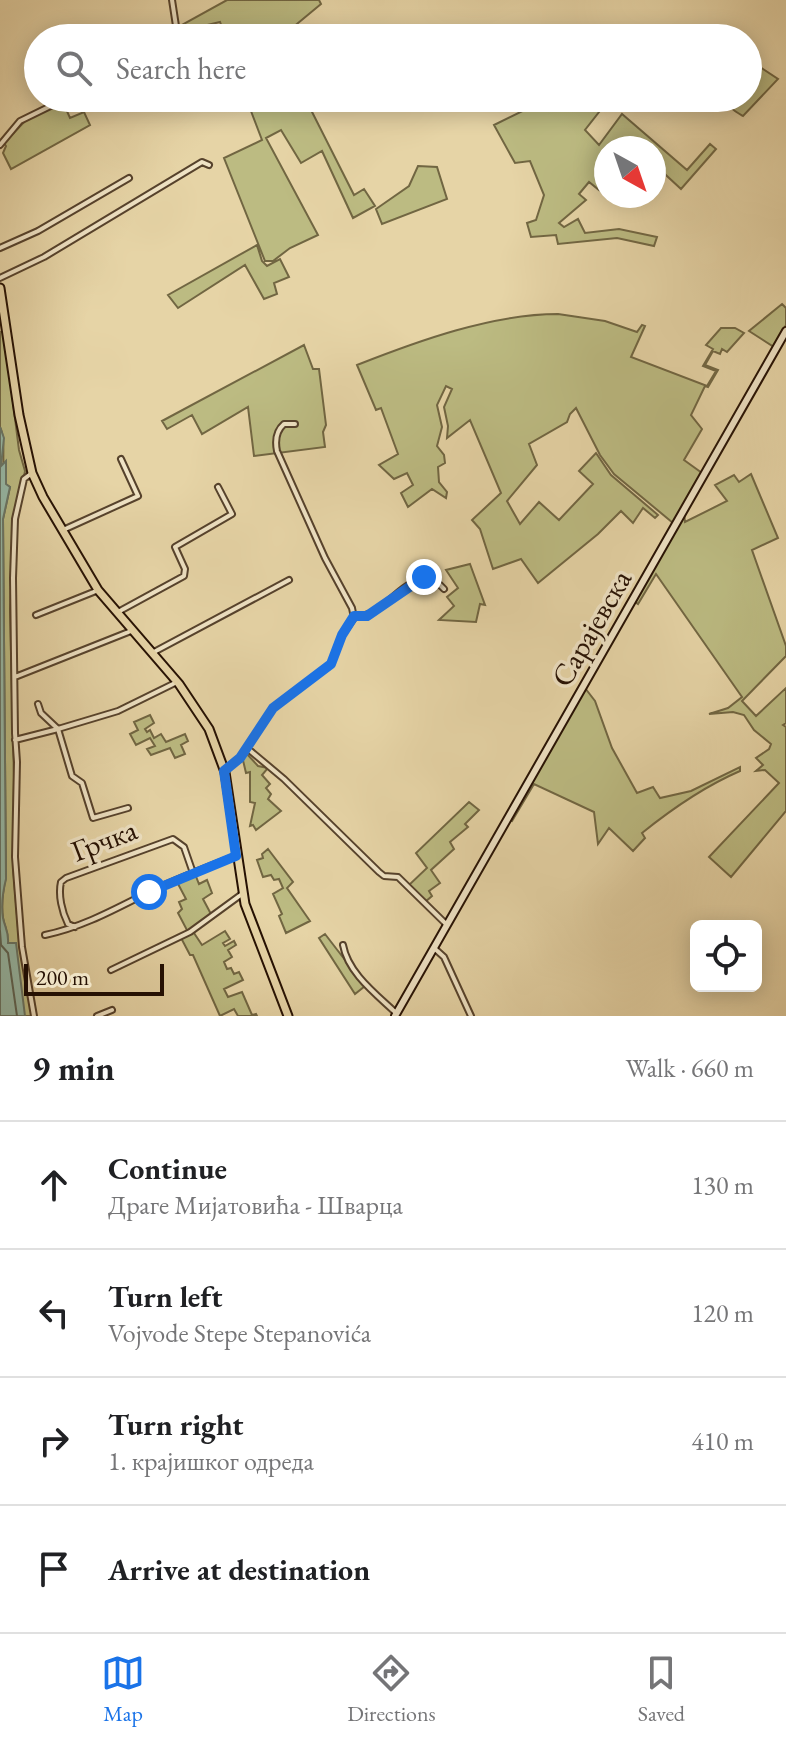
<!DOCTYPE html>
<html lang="en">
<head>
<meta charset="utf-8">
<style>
  body { margin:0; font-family:"EB Garamond",serif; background:#f6f6f6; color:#202124 }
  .controls { position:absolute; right:24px; bottom:24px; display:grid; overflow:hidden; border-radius:12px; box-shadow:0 4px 20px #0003 }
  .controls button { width:72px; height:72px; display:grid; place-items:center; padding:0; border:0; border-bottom:2px solid #e0e0e0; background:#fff; color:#202124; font:40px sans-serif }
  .compass { position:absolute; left:594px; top:136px; width:72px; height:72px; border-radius:50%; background:#fff; box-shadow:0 4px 20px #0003; rotate:140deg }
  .scale { position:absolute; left:24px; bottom:20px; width:140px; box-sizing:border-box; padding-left:8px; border:4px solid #261103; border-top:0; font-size:22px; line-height:28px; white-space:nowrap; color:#261103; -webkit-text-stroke:6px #efe3c5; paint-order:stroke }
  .stop { position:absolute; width:24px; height:24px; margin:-18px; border:6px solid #1a73e8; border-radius:50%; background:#fff }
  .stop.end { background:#1a73e8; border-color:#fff; box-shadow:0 2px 8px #0008 }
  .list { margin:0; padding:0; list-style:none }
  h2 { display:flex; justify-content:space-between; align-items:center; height:104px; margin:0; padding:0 32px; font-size:34px }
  h2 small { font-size:26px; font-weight:400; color:#757577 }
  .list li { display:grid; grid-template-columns:52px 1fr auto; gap:24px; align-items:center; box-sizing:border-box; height:128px; padding:0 32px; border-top:2px solid #e0e0e0 }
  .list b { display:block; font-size:30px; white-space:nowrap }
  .list p { margin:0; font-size:26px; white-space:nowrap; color:#757577 }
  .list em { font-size:26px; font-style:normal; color:#757577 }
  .icon { flex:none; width:44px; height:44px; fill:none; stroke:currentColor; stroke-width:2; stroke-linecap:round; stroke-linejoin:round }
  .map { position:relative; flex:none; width:786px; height:1016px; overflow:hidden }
  .search { position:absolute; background:#fff; box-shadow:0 4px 20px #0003; left:24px; right:24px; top:24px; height:88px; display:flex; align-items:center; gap:20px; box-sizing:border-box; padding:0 28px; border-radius:44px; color:#757577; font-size:30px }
  .sheet { height:616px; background:#fff }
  nav { display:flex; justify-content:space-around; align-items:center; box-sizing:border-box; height:112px; border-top:2px solid #e0e0e0; background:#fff; font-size:22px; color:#757577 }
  nav a { display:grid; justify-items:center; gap:4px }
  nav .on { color:#1a73e8 }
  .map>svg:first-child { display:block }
  .green { fill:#bcbb82; stroke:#716642; stroke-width:2 }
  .water { fill:#96b8a6; stroke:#697565; stroke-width:2 }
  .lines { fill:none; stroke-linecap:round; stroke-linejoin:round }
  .shore { stroke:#5e6454; stroke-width:2 }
  .street-casing { stroke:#56422c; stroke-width:8 }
  .secondary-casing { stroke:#261103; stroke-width:10 }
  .primary-casing { stroke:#261103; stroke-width:11 }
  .street { stroke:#efe3c5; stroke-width:4 }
  .secondary { stroke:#efe3c5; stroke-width:6 }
  .primary { stroke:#e6d4a6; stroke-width:7 }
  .route { stroke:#1a73e8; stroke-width:10 }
  .labels { text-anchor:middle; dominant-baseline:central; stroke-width:7; stroke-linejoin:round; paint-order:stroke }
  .street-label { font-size:30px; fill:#261103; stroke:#efe3c5 }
</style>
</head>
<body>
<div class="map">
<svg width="786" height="1016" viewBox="0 0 786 1016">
  <rect width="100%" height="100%" fill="#e6d4a6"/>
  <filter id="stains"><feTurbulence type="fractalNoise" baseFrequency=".0025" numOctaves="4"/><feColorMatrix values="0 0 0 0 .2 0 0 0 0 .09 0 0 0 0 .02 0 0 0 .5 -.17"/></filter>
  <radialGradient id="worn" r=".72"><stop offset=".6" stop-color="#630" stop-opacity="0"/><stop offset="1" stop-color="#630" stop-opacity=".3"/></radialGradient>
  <path class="green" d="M 227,0 L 319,0 L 321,4 L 280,38 L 226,38 L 220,22 L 178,32 L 178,27 Z
    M 748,59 L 778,79 L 743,116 C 736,112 726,107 730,98 L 748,98 Z
    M 246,98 L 305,98 L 354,195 L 364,189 L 375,206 L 353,218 L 322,151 L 301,163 L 281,130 L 266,138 L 318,235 L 290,248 L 273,261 L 265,261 L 224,158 L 262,140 Z
    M 537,98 L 610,98 L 585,130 L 599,145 L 622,114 L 687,170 L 710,144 L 716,149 L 681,189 L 654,164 L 654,148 L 606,148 L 606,181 L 599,190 L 589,182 L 579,194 L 586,200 L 559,223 L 564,227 L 578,219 L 585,233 L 619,229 L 657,237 L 654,246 L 617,238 L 558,244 L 556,235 L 531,237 L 527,223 L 536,220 L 544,195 L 530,161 L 515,163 L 494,125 L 539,103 Z
    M 62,100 L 70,118 L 84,112 L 90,125 L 11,169 L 3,153 L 6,146 L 4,143 L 26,120 Z
    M 418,166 L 437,167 L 447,199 L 382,224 L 376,209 L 409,186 Z
    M 257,245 L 262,261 L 267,266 L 280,259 L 289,277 L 274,283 L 277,294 L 264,299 L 245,265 L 178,308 L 168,295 Z
    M 782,304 L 786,308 L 786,325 L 774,347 L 749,331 Z
    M 558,314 L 605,321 L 637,332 L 642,325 L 645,326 L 631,357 L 707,386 L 716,371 L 703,366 L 713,349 L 706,345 L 721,328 L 735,328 L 744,333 L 727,352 L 722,349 L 720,354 L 713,351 L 705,365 L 718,370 L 708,387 L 705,386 L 691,415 L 702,429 L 684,460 L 702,473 L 673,523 L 614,474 L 600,455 L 576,408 L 570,414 L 567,422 L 529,444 L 537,465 L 507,501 L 520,524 L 539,502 L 559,520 L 593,484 L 579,471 L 596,453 L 611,475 L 658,515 L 655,518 L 643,508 L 633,523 L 621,511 L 598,534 L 538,583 L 521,559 L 493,569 L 480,529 L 472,520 L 501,493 L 470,420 L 447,438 L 448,426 L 444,407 L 452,389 L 446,386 L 437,405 L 442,427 L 437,446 L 444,455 L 445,463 L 438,467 L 439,482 L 447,492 L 446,498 L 432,489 L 408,507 L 401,493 L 413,485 L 407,473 L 394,479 L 379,465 L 398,454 L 381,408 L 376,410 L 357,365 C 418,341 492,314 558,314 Z
    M 4,331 L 19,450 L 25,471 L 14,532 L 10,610 L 14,777 L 13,867 L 19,940 L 25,960 L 22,961 L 32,1016 L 21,1016 L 15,943 L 8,943 C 8,929 5,929 3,918 C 1,904 3,890 6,877 L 3,519 L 10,487 L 6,485 C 0,465 7,441 0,427 L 0,332 Z
    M 304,345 L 313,369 L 319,369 L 326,425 L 323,432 L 325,447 L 254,456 L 248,407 L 202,434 L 192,415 L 167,429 L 162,421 Z
    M 751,474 L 778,538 L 752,550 L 786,646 L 786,656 L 742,701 L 756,716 L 786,688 L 786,723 L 783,725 L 786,727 L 786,811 L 731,877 L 709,857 L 779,783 L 765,770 L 756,771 L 763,765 L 756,758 L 769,749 L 771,744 L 754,730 L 744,715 L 733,712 L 709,714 L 728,708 L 742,697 L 656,574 L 638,604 L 635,602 L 684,513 L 685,522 L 727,501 L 715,485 L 734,475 L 739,482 Z
    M 470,564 L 485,605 L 480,604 L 476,622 L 439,620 L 454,606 L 447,597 L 458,588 L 446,570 Z
    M 585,688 L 595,701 L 612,748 L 637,793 L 653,787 L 660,798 L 691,791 L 740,767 L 740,771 C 703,787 673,808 642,833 L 645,838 L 633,851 L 609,828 L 598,844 L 594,812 L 534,784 L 512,821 L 509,820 Z
    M 150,715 L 154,723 L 145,729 L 147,732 L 150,730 L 154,738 L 161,734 L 166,742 L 185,734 L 188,741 L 181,745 L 185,754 L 175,758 L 170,748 L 151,755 L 147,749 L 155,746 L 150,738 L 136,745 L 130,734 L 138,730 L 134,722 Z
    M 247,754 L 258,766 L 268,768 L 262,775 L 270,784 L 266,788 L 271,794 L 268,799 L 281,811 L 256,830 L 253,825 L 250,826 L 255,803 L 250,802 L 250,772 L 246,773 L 242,756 Z
    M 469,802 L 479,810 L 465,824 L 468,827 L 450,842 L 454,849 L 431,870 L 440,883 L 429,891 L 432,896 L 425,902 L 409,885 L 427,868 L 416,853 Z
    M 268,849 L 293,882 L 287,888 L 310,921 L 286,933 L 279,916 L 282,914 L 273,894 L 283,888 L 279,879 L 274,880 L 271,875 L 263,877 L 257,860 L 263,858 L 262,854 Z
    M 195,874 L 199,884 L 207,880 L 212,893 L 203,899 L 212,916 L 192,930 L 202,945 L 225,931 L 230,939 L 223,943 L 225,946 L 234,941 L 236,945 L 228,950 L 232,957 L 224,962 L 227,969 L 231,968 L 234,974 L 239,972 L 243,980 L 224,989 L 228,997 L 242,992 L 252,1015 L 256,1014 L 257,1016 L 238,1016 L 234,1009 L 220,1016 L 193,955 L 190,955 L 180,936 L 188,932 L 178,913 L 182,909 L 179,902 L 186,899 L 177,882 Z
    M 325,934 L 365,986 L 355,994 L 319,938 Z"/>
  <path class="water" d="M 0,427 L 4,438 L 1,466 L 6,461 L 6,484 L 10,487 L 3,519 L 6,879 C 3,891 1,905 3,918 C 5,928 9,932 8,943 L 16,943 L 25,1016 L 0,1016 Z"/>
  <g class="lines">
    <path class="shore" d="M 0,931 L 1,945 L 8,953 L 17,1016"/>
    <g class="street-casing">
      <path id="street" d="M 172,0 L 176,26
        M 0,145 L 20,121 L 67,98
        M 0,248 L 38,231 L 129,178
        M 0,278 L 44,257 L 202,162 L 209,165
        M 32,473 L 24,479 L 15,519 L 13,578 L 15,733 L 17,762 L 15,857 L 22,947 L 34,1016
        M 63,530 L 138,496 L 121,459
        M 118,612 L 184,576 L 185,569 L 175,547 L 232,514 L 218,487
        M 36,615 L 96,591
        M 354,616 C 385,619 403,572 434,579 L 444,589
        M 154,652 L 289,580
        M 15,677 L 131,631
        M 38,704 L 41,713 L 58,729
        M 15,740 L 58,729
        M 247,748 L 284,779 L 379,872 L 384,876 L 398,877 L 446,924
        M 224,771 L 240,758 L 273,708 L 331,664 L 342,635 L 354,618 L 352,608 L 325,558 L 277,451 C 275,441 276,431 284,424 L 295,424
        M 128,808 L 93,818 L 82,783 L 72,776 L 58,729 L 118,711 L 177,682
        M 75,927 L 68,924 C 62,912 58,895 61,882 L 66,878 L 173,839 L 184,847 L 193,873
        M 45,935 C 83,927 115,909 149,892 C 177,879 207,867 236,856
        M 343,945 C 348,973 376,994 396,1013
        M 434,948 L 444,957 L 471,1016
        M 111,970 L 190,932 L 242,894
        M 97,1016 L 112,1010"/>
    </g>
    <g class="secondary-casing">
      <path id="secondary" d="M 395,1016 L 786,331"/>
    </g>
    <g class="primary-casing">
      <path id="primary" d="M 0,288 L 19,415 L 32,473 L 43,497 L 98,590 L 179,684 L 209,729 L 225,772 L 245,904 L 288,1016"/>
    </g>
    <use href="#street" class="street"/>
    <use href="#secondary" class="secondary"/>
    <use href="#primary" class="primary"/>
  </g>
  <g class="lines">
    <path class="route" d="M 149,892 L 236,856 L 224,771 L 240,758 L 273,708 L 331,664 L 342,635 L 354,616 L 367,616 L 424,577"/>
  </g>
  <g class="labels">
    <g class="street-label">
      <text transform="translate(591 628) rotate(-60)">Сарајевска</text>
      <text transform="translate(104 840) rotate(-21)">Грчка</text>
    </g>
  </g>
  <rect width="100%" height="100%" filter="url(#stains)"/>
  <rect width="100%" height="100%" fill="url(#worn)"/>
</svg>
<div class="controls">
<button><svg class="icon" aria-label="locate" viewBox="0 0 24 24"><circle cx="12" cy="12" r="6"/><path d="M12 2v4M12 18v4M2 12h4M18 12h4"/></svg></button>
</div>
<svg class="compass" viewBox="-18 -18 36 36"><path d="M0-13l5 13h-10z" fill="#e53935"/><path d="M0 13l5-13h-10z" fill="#757577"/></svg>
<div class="scale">200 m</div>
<div class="stop" style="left:149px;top:892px"></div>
<div class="stop end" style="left:424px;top:577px"></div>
<div class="search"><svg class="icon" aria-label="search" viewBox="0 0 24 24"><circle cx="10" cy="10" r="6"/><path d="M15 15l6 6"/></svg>Search here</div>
</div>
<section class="sheet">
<h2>9 min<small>Walk · 660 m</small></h2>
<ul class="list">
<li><svg class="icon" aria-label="ahead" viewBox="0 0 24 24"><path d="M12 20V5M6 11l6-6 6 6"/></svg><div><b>Continue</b><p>Драге Мијатовића - Шварца</p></div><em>130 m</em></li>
<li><svg class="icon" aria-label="left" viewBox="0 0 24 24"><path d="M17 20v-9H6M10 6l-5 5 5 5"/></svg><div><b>Turn left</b><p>Vojvode Stepe Stepanovića</p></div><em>120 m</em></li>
<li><svg class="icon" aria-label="right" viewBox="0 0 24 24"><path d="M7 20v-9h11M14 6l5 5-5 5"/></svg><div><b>Turn right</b><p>1. крајишког одреда</p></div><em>410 m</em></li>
<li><svg class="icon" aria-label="arrive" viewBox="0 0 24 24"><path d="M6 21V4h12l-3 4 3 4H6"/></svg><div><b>Arrive at destination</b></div></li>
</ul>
</section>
<nav>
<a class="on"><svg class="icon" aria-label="map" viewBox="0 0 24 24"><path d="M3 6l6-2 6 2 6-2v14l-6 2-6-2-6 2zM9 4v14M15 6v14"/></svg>Map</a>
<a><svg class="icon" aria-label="directions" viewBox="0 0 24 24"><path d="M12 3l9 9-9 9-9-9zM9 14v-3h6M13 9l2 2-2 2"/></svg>Directions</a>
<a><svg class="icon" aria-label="saved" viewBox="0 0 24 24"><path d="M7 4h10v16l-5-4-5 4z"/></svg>Saved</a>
</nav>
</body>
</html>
